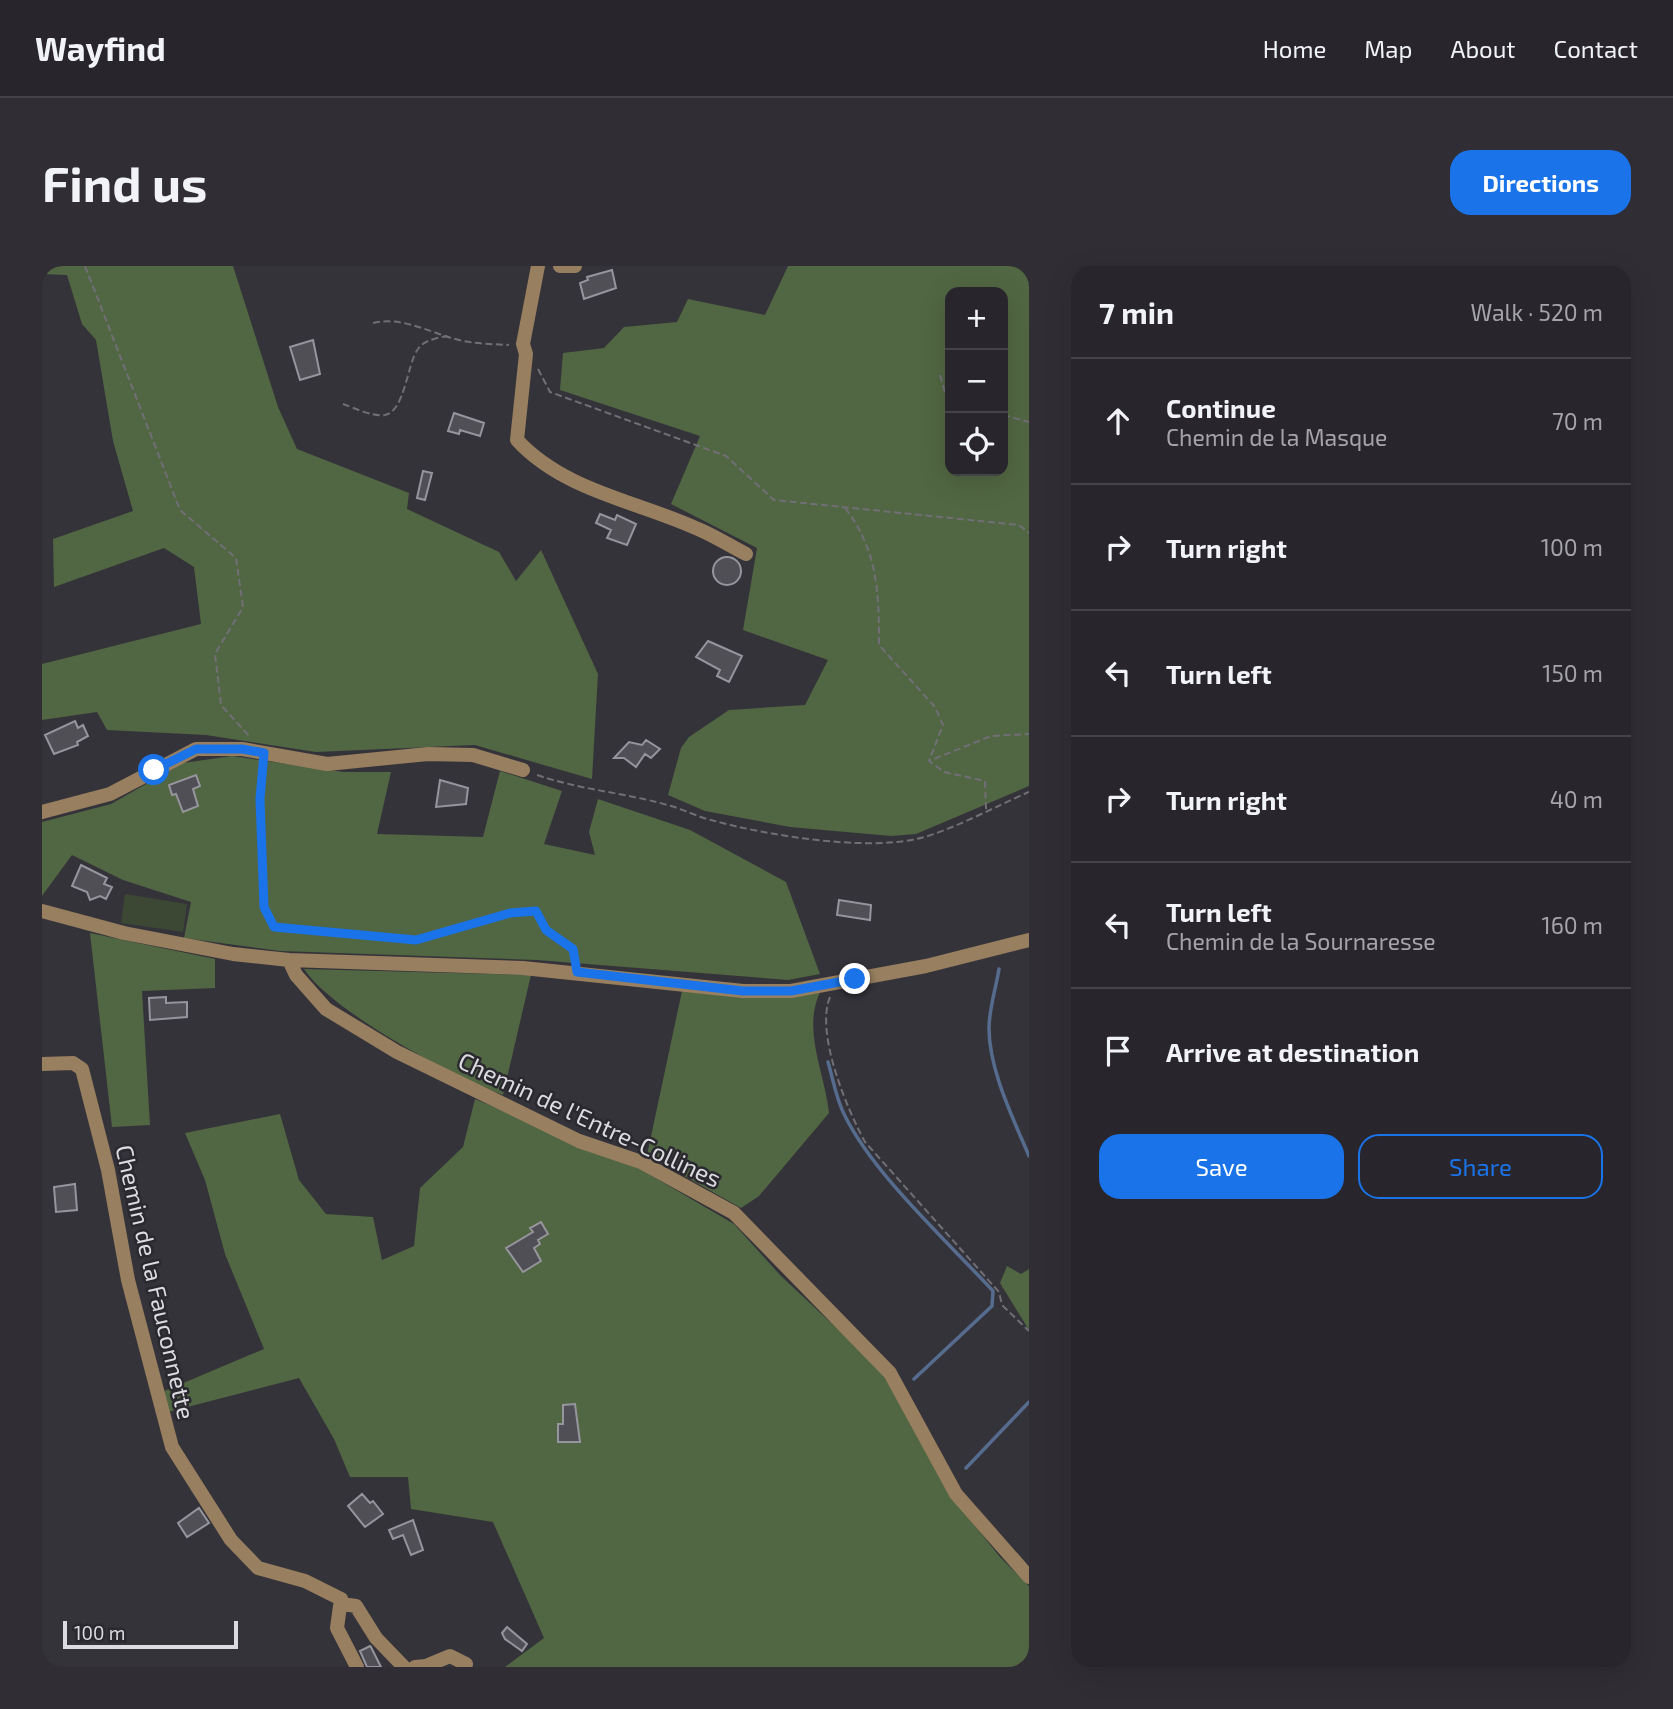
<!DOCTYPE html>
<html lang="en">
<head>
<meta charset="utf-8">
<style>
  body { margin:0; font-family:"Exo 2",sans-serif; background:#302e34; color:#f1f3f6 }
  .controls { position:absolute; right:21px; top:21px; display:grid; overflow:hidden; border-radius:14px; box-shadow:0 7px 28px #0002 }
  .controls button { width:63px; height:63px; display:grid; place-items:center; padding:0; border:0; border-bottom:2px solid #444348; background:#28262c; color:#f1f3f6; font:35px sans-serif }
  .scale { position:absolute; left:21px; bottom:18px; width:175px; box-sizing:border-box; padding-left:7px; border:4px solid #dcdbdf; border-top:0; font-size:19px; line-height:24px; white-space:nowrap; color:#dcdbdf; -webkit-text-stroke:5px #2b2930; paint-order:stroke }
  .stop { position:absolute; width:21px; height:21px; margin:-16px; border:5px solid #1a73e8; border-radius:50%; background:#fff }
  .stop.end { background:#1a73e8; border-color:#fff; box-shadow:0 2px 7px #0008 }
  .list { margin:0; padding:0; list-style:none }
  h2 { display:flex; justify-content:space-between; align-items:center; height:91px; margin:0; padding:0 28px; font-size:30px }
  h2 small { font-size:23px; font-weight:400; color:#a5a5a9 }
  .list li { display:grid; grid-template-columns:46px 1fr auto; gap:21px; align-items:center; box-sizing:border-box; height:126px; padding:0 28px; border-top:2px solid #444348 }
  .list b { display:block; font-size:26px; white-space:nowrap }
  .list p { margin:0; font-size:23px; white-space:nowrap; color:#a5a5a9 }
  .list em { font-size:23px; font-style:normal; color:#a5a5a9 }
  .actions { display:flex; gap:14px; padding:21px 28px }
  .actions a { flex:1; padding:16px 0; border:2px solid #1a73e8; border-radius:21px; text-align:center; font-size:24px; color:#1a73e8 }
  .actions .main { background:#1a73e8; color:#fff }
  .icon { flex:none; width:38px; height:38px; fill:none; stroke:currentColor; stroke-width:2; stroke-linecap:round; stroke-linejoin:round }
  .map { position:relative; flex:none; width:987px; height:1401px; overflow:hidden; border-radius:21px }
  header { display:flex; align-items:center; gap:42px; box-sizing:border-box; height:98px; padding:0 35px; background:#28262c; border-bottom:2px solid #444348 }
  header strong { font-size:33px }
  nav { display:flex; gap:38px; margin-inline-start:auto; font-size:24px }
  .intro { display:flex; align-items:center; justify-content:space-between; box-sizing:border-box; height:168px; padding:0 42px }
  h1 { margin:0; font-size:49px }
  .button { padding:18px 32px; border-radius:21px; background:#1a73e8; color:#fff; font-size:24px; font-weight:700 }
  main { display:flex; gap:42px; padding:0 42px }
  aside { flex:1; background:#28262c; border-radius:21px; box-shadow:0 7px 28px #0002 }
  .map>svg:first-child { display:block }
  .green { fill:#3c4833 }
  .forest { fill:#516642; fill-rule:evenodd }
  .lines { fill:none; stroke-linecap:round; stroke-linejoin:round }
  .stream { stroke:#566c8e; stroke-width:3.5 }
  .building { fill:#504f56; stroke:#96949c; stroke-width:2 }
  .path { stroke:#716f75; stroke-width:2; stroke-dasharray:7 3.5; stroke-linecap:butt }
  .minor { stroke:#977f5f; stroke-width:14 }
  .route { stroke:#1a73e8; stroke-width:9 }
  .labels { text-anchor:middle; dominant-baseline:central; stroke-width:5; stroke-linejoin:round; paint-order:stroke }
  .street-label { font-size:24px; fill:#dcdbdf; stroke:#2b2930 }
</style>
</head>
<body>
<header>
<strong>Wayfind</strong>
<nav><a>Home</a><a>Map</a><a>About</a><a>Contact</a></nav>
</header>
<div class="intro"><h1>Find us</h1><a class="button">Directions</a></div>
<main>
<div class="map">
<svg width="987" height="1401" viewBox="0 0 987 1401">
  <rect width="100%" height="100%" fill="#35333a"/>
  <path class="green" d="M 83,628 L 145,638 L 141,666 L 79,657 Z"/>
  <path class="forest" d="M 0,0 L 191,0 L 236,141 L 255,183 L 367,227 L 365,243 L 457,286 L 474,315 L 499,284 L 556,408 L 550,513 L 433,479 L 274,486 L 164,469 L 65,464 L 55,446 L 0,454 L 0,398 L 159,358 L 152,301 L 122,282 L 12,321 L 11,273 L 91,245 L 71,175 L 54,74 L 40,58 L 25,9 L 0,8 Z
    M 746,0 L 987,0 L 987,520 L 874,568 L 849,570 L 748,561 L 663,545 L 626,529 L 639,482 L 647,471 L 687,444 L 763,439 L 786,394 L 701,364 L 715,282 L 629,238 L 658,170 L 518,124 L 521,87 L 562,82 L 582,61 L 635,56 L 646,33 L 723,49 ZM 908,26 L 961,26 L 961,205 L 908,205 Z
    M 190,490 L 302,506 L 349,506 L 335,568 L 441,571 L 458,505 L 520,525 L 502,578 L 553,589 L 547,566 L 556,533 L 648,564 L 744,616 L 778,708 L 746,714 L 495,694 L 238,685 L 142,672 L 149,636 L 81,614 L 30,589 L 0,630 L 0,556 L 69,538 L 141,497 Z
    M 48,667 L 173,693 L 173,722 L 100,725 L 108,859 L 70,861 Z
    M 262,703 L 489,709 L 461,829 C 412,811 290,746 262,703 Z
    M 640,725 L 744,732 L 778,726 C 760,765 783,807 787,847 L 717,930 L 699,942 L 605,889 Z
    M 433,833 L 598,903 L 692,958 L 739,1010 L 835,1100 L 872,1156 L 909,1230 L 958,1291 L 987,1320 L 987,1401 L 463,1401 L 502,1372 L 451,1256 L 369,1243 L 366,1211 L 308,1211 L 292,1173 L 257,1112 L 126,1146 L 120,1126 L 222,1083 L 183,988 L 163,914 L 143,867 L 238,848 L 257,914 L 284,948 L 331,951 L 340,994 L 372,980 L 378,922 L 421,881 Z
    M 965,1000 L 979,1008 L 987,1003 L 987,1064 L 958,1017 Z"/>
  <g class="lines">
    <path class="stream" d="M 957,703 C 954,722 947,743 947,762 C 947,804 971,852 987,890
      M 786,796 C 791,813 794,832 802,848 C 831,908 905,975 951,1025 L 950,1040 L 872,1113
      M 924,1202 L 987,1136"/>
  </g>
  <path class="building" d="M 570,4 L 574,22 L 542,33 L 538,17 L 546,14 L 545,11 Z
    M 271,74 L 278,108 L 258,114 L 248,81 Z
    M 412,147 L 442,157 L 438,170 L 418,164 L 417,168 L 406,165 Z
    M 381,205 L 390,207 L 383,234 L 375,232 Z
    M 558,248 L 573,254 L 575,249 L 594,258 L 585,279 L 565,272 L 569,264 L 554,257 Z
    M671 305a14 14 0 1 1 28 0a14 14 0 1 1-28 0Z
    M 666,375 L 700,390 L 687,416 L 675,410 L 678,404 L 654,391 Z
    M 33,455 L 36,462 L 41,459 L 46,470 L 35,476 L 36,479 L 12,488 L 3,469 Z
    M 604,474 L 618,483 L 609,492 L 603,488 L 594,501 L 582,492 L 572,492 L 587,476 L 600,479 Z
    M 154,509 L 158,520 L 151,523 L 156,540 L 141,546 L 134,528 L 130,529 L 127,519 Z
    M 398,514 L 426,522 L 424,538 L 394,541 Z
    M 39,599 L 65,612 L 62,618 L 70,621 L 64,633 L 58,630 L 48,634 L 45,626 L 30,620 Z
    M 797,634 L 829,639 L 828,654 L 795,649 Z
    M 124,731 L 124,737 L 145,736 L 145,751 L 108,754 L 107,732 Z
    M 33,918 L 35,944 L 14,946 L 12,921 Z
    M 499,956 L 506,968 L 496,974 L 498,978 L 492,982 L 499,995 L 481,1006 L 464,982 L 491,966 L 488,962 Z
    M 533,1138 L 538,1176 L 516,1176 L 516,1158 L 521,1158 L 521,1139 Z
    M 320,1228 L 328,1237 L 331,1235 L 341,1248 L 323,1261 L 306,1240 Z
    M 157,1242 L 167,1257 L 145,1271 L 136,1257 Z
    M 371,1254 L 381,1284 L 369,1289 L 361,1269 L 351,1273 L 347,1264 Z
    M 465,1361 L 485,1378 L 480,1385 L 463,1373 L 460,1367 Z
    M 328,1380 L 329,1381 L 339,1401 L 325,1401 L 318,1385 Z"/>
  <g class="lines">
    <path class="path" d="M 43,0 L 138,244 L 194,292 L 201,341 L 173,388 L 179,439 L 208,471
      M 331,57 C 361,50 388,67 417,74 C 433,78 450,78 467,79
      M 496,103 L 508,126 L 684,190 L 732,234 L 977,259 L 987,267
      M 898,109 L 904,130 L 908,132
      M 301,138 C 312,142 331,151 343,149 C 363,145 365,98 376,83 C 382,74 395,72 405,70
      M 961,149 L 987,156
      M 803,242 C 836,284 837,328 837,379 L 893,441 L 901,459 L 887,495
      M 221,499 L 218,533 L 222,641 L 232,661 L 374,674 L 468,647 L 494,645 L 504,664 L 531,683 L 533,694
      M 495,509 C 539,524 585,527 629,540 C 643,544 656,551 669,554 C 723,569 820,585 874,573 C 905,567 956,539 987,526
      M 944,543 L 943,515 L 902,506 L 887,495 L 949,470 L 987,468
      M 788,731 C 773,767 805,843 823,876 L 957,1026 L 960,1039 L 987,1065"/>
    <path class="minor" d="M 496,0 L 481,78 L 484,88 L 475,174 C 522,225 595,235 656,263 C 673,270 688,280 704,288
      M 518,0 L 533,0
      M 0,546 L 68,528 L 154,483 L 200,483 L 285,498 L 386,488 L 431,489 L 481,504
      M 0,645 L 82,667 L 191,688 L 247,694 L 481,702 L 701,725 L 749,725 L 884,700 L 987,674
      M 247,694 L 254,709 L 284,743 L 355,786 L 537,875 L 599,896 L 692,947 L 848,1107 L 914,1228 L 987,1311
      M 0,798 L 31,797 L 40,803 L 66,904 L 86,1014 L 130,1181 L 189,1274 L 216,1302 L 263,1315 L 299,1333 L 295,1362 L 315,1401
      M 300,1338 L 314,1340 L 334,1372 L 362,1401
      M 373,1401 L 384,1400 L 408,1390 L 424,1398"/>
  </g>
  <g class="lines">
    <path class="route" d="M 112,504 L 154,483 L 200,483 L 222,487 L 218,533 L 222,641 L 232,661 L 374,674 L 468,647 L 494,645 L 504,664 L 531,683 L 535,706 L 701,725 L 749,725 L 813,713"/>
  </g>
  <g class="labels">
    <g class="street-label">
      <text transform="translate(548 853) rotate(25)">Chemin de l'Entre-Collines</text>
      <text transform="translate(114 1016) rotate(77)">Chemin de la Fauconnette</text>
    </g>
  </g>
</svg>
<div class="controls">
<button>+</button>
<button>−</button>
<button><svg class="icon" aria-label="locate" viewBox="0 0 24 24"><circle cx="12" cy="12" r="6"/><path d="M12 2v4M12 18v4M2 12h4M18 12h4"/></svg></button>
</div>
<div class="scale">100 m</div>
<div class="stop" style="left:112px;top:504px"></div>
<div class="stop end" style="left:813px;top:713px"></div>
</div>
<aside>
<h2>7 min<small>Walk · 520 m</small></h2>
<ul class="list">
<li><svg class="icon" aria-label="ahead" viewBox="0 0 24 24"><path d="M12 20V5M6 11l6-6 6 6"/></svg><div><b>Continue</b><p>Chemin de la Masque</p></div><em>70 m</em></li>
<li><svg class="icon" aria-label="right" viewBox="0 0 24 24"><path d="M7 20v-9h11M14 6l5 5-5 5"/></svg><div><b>Turn right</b></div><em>100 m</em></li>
<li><svg class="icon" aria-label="left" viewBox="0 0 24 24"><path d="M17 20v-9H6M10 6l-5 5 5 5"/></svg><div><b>Turn left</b></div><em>150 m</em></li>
<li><svg class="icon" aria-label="right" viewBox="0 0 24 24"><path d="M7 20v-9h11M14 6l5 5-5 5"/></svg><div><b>Turn right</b></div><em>40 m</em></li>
<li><svg class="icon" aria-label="left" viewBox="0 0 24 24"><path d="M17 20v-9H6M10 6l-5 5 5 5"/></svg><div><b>Turn left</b><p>Chemin de la Sournaresse</p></div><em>160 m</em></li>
<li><svg class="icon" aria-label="arrive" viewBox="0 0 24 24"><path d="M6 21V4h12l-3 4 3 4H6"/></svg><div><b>Arrive at destination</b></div></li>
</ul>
<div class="actions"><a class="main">Save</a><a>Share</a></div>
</aside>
</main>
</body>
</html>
